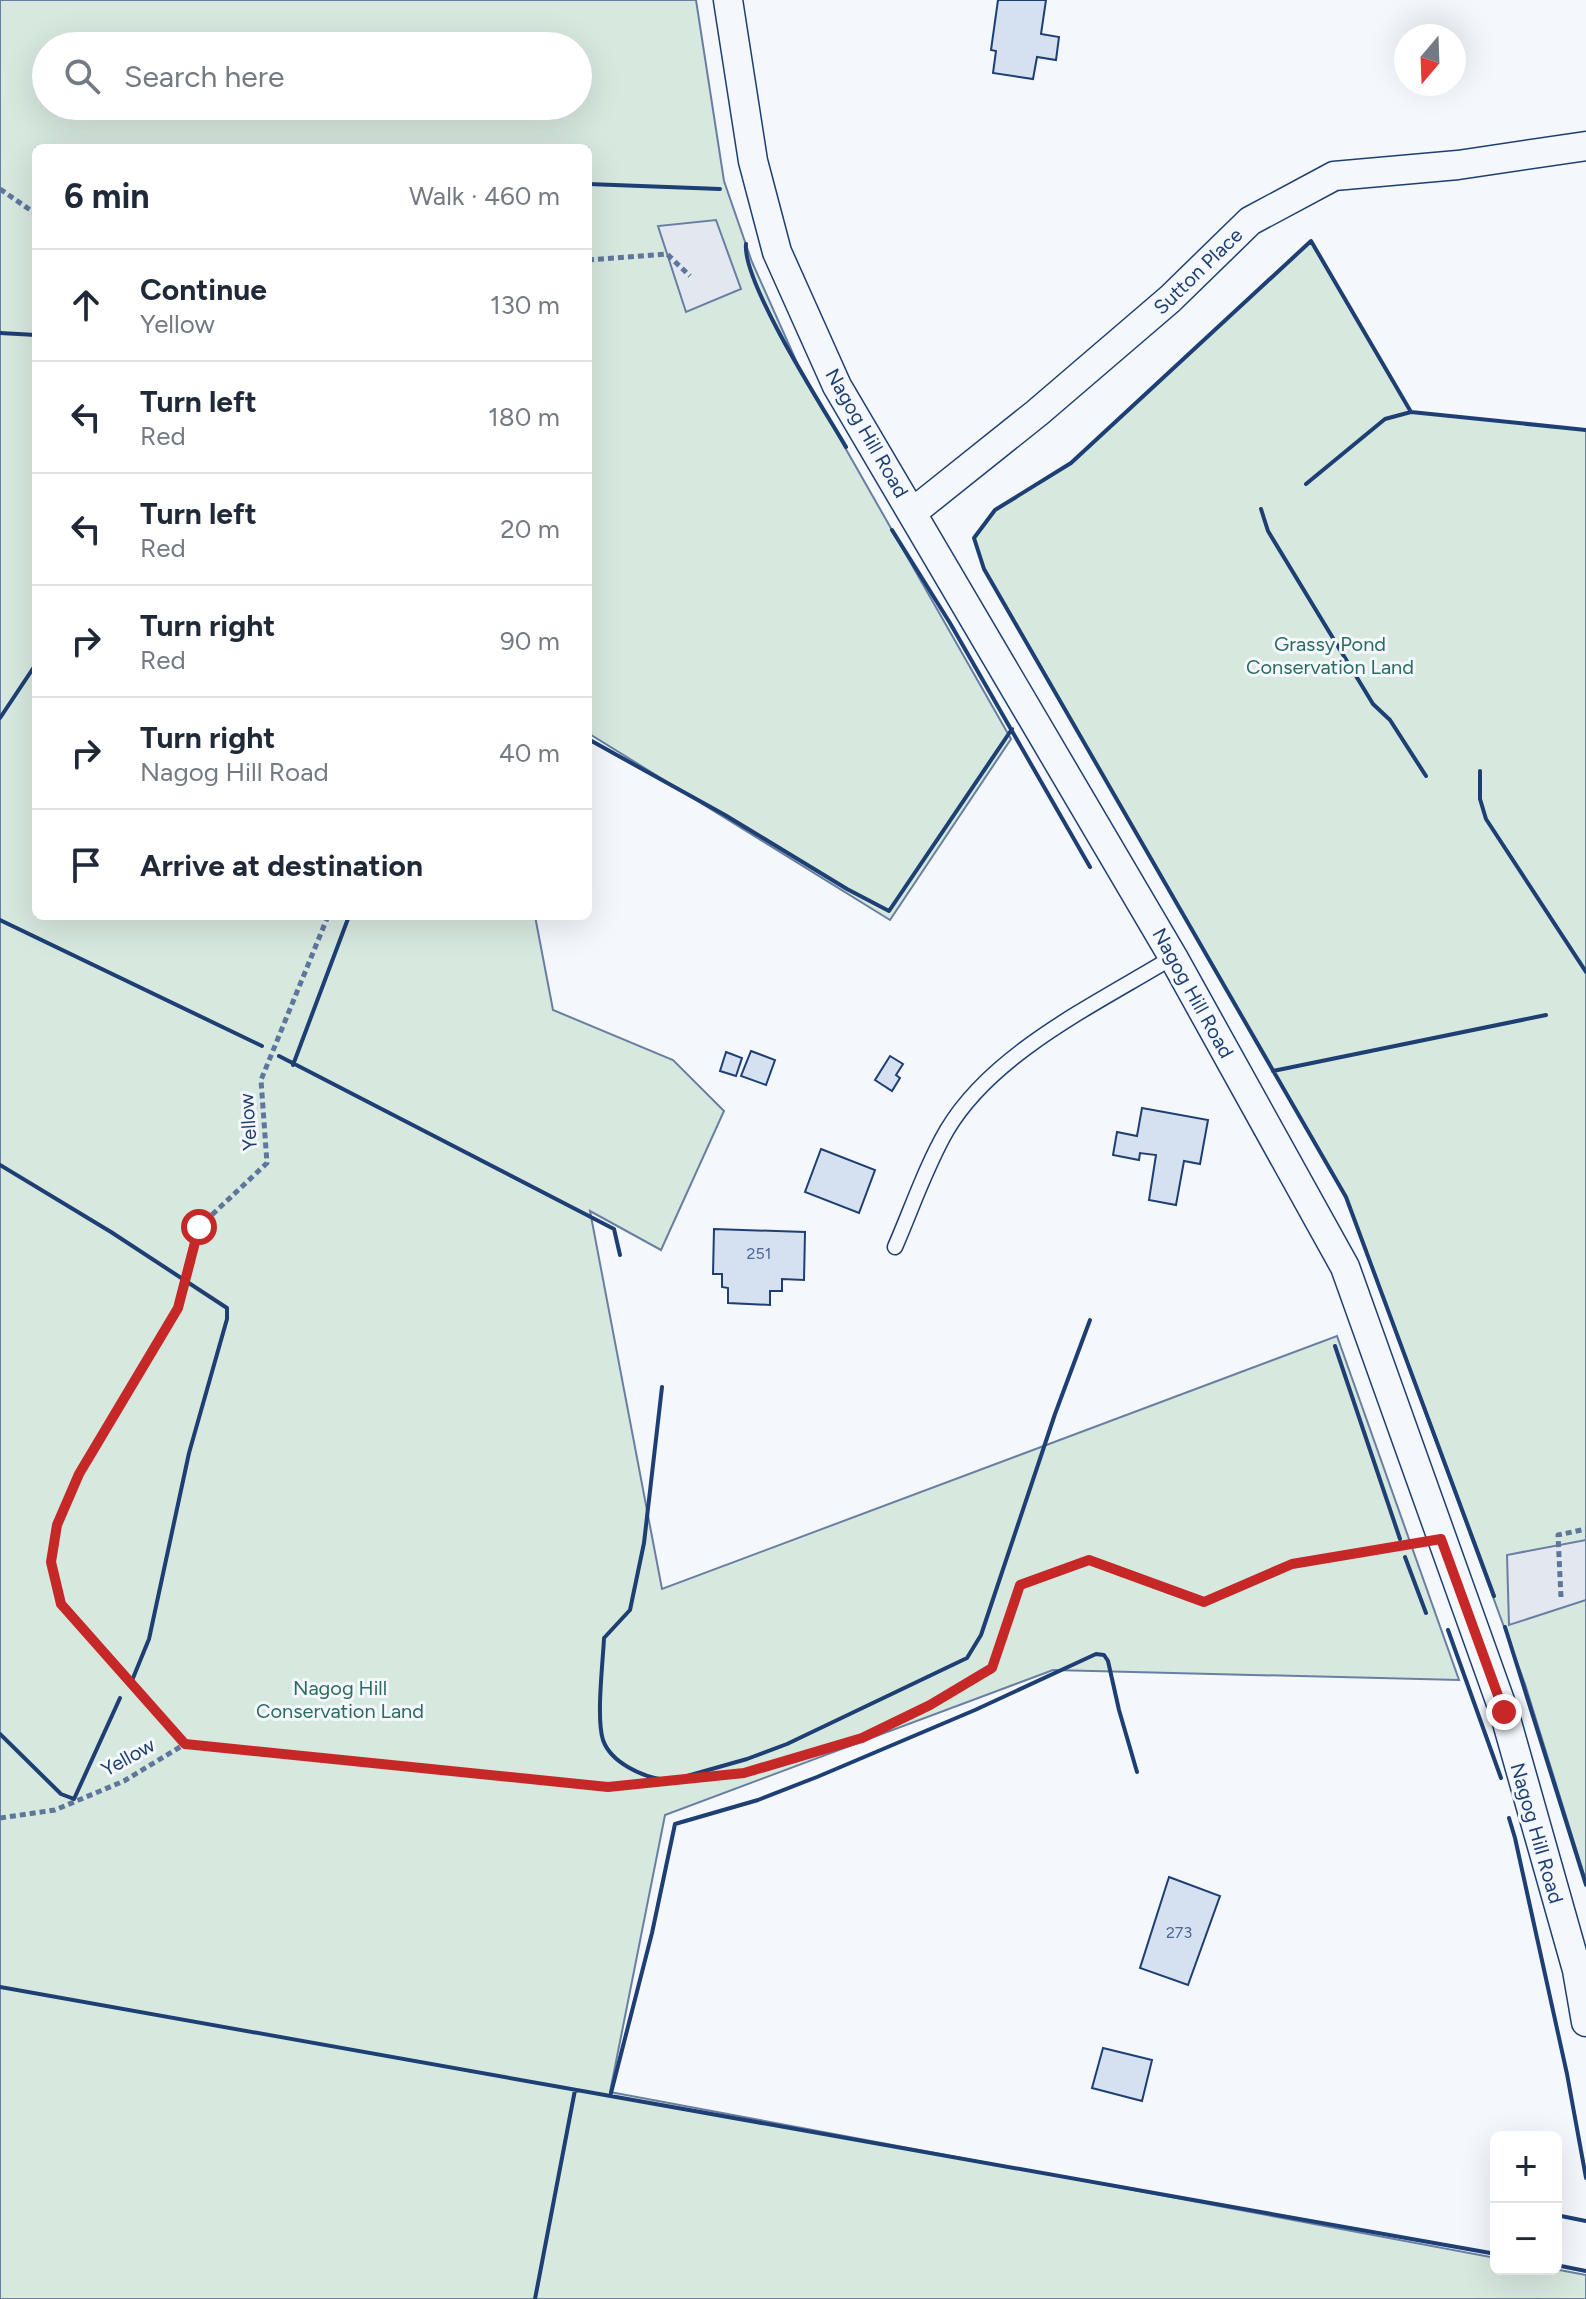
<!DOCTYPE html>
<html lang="en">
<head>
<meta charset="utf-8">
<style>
  body { margin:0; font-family:Figtree,sans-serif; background:#f6f6f7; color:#1f2937 }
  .controls { position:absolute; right:24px; bottom:24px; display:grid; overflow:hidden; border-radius:12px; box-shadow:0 8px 32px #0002 }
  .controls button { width:72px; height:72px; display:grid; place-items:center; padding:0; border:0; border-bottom:2px solid #e0e1e3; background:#fff; color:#1f2937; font:40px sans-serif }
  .compass { position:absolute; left:1394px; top:24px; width:72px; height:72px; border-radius:50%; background:#fff; box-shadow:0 8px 32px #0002; rotate:199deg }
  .stop { position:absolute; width:24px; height:24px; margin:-18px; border:6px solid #c62828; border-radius:50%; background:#fff }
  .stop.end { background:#c62828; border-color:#fff; box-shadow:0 2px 8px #0008 }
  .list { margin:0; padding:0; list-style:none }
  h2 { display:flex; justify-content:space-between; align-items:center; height:104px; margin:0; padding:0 32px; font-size:34px }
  h2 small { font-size:26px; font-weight:400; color:#747a83 }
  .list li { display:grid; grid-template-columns:52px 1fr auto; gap:24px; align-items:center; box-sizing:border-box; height:112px; padding:0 32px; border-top:2px solid #e0e1e3 }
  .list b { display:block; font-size:30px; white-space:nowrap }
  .list p { margin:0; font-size:26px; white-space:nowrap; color:#747a83 }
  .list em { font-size:26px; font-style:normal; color:#747a83 }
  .icon { flex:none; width:44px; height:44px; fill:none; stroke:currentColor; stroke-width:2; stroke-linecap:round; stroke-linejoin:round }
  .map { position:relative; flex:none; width:1586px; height:2299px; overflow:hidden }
  .search { position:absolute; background:#fff; box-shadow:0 8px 32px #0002; left:32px; top:32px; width:560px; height:88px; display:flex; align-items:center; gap:20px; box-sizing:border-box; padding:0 28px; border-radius:44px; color:#747a83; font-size:30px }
  .panel { position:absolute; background:#fff; box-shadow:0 8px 32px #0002; left:32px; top:144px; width:560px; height:776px; border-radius:12px }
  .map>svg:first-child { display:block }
  .green { fill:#d7e8df; stroke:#687fa3; stroke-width:2; fill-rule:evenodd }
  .parking { fill:#e3e8f0; stroke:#687fa3; stroke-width:2 }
  .building { fill:#d5e0f0; stroke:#1d3f73; stroke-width:2 }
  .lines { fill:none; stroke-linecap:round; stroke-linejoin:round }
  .lane-casing { stroke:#1d3f73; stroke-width:17 }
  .street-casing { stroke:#1d3f73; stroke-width:31 }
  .path { stroke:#5e769c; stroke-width:5; stroke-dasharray:6 4; stroke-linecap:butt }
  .lane { stroke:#f4f7fb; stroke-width:14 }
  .street { stroke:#f4f7fb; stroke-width:28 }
  .wall { stroke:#1d3f73; stroke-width:4 }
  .route { stroke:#c62828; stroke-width:10 }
  .labels { text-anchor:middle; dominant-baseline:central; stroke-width:6; stroke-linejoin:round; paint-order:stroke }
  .number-label { font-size:16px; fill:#4b6792 }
  .street-label { font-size:20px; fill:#1d3f73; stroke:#f4f7fb }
  .park-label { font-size:20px; fill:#2c6c60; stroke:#f4f7fb }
</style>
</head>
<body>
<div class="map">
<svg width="1586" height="2299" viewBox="0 0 1586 2299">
  <rect width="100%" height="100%" fill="#f4f7fb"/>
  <path class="green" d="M 0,0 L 696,0 L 724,181 L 752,262 L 798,365 L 1011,739 L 890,920 L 588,733 L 588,148 L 36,148 L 36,916 L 535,916 L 553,1010 L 673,1060 L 724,1111 L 661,1250 L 590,1211 L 662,1589 L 1337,1336 L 1459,1680 L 1053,1670 L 665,1815 L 610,2092 L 1496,2258 L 1496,2269 L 1554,2269 L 1586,2275 L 1586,2299 L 0,2299 ZM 46,46 L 578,46 L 578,106 L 46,106 Z
    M 1311,241 L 1411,412 L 1586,430 L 1586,1881 L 1525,1684 L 1346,1197 L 984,569 L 974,538 L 995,510 L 1071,463 Z"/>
  <path class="parking" d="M 716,220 L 741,289 L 686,312 L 658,226 Z
    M 1586,1540 L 1586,1600 L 1509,1625 L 1507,1555 Z"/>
  <path class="building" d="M 998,0 L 1046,0 L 1041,34 L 1059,37 L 1056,60 L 1037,57 L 1033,79 L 993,73 L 996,51 L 991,50 Z
    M 751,1051 L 775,1060 L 766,1085 L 741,1076 Z
    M 726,1052 L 742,1058 L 736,1076 L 720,1071 Z
    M 890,1056 L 903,1064 L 896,1075 L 900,1078 L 892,1091 L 875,1080 Z
    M 1142,1108 L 1208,1120 L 1200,1164 L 1184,1161 L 1176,1205 L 1149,1200 L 1156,1155 L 1140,1153 L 1139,1160 L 1113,1155 L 1117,1132 L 1137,1136 Z
    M 821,1149 L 875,1170 L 859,1213 L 805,1192 Z
    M 714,1229 L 805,1232 L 804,1280 L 782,1279 L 782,1291 L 770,1291 L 770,1305 L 728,1303 L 728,1288 L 722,1287 L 722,1274 L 713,1274 Z
    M 1169,1877 L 1220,1896 L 1188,1985 L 1140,1968 Z
    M 1103,2048 L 1152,2060 L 1142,2101 L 1092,2088 Z"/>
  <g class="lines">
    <g class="lane-casing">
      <path id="lane" d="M 895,1247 C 912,1208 926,1166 947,1130 C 993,1052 1098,1003 1173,957"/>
    </g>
    <g class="street-casing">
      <path id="street" d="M 728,0 L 753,161 L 777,252 L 837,386 L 1173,957 L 1345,1267 L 1504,1712 L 1577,1970 L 1586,2022
        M 913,512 L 1037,413 L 1170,299 L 1250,221 L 1334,176 L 1458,165 L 1586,146"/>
    </g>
    <path class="path" d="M 0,189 L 36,214
      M 588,260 L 667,254 L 690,276
      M 1561,1597 L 1558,1535 L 1586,1529
      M 185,1744 L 608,1787 L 744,1773 L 862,1738 L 930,1705 L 992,1668 L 1020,1585 L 1089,1560 L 1204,1602 L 1292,1564 L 1413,1543
      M 0,1818 L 55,1810 L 124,1781 L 185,1744 L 61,1604 L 51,1562 L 57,1525 L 79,1474 L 178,1308 L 199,1227 L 267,1163 L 261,1080 L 328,916"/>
    <use href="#lane" class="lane"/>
    <use href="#street" class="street"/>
    <path class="wall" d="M 588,184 L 720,189
      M 746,244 C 742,282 823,408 846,447
      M 0,333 L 36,335
      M 1411,412 L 1311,241 L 1071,463 L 995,510 L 974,538 L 984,569 L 1346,1197 L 1494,1596
      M 1306,484 L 1385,419 L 1411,412 L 1586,430
      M 1261,509 L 1268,531 L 1373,704 L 1390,720 L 1426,776
      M 892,530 L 950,623 L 1090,867
      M 0,718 L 36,664
      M 588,739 L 725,815 L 847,889 L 889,911 L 1012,729
      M 1480,771 L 1480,799 L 1486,819 L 1586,972
      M 0,920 L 262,1046
      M 279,1056 L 614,1229 L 620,1255
      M 293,1065 L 349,916
      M 1273,1071 L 1546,1015
      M 0,1165 L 111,1232 L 227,1308 L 227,1319 L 189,1453 L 149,1639 L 131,1683
      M 1335,1346 L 1400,1539
      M 662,1387 L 644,1543 L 630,1610 L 604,1638 C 603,1662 596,1718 603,1740 C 611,1763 643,1777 665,1780
      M 1405,1557 L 1426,1613
      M 1505,1627 L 1586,1885
      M 1448,1630 L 1501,1778
      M 0,1734 L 61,1794 L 74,1799 L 120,1698
      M 680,1778 L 747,1759 L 787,1744 L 967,1658 L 981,1635 L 1055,1414 L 1090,1320
      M 1509,1818 L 1515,1838 L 1567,2074 L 1586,2178
      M 0,1987 L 1496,2254
      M 611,2093 L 652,1933 L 675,1824 L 758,1800 L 817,1777 L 975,1710 L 1096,1654 L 1104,1655 L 1108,1661 L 1119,1710 L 1137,1772
      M 1556,2215 L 1586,2221
      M 1556,2265 L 1586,2271
      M 535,2299 L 575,2090"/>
  </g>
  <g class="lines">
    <path class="route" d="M 199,1227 L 178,1308 L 79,1474 L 57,1525 L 51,1562 L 61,1604 L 185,1744 L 608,1787 L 744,1773 L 862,1738 L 930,1705 L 992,1668 L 1020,1585 L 1089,1560 L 1204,1602 L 1292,1564 L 1441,1539 L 1504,1712"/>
  </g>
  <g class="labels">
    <g class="number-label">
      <text x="759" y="1253">251</text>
      <text x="1179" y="1932">273</text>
    </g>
    <g class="street-label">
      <text transform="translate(1198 271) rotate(-44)">Sutton Place</text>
      <text transform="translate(867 433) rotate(60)">Nagog Hill Road</text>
      <text transform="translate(1193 993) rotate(61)">Nagog Hill Road</text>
      <text transform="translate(248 1122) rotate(-94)">Yellow</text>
      <text transform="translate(128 1757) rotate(-29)">Yellow</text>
      <text transform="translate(1537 1833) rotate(74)">Nagog Hill Road</text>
    </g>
    <g class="park-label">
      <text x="1330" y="644">Grassy Pond<tspan x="1330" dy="23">Conservation Land</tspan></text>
      <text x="340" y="1688">Nagog Hill<tspan x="340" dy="23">Conservation Land</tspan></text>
    </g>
  </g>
</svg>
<div class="controls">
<button>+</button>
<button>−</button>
</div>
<svg class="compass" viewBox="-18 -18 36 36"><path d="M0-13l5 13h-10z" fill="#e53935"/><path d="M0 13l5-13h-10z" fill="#747a83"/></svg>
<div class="stop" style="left:199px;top:1227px"></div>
<div class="stop end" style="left:1504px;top:1712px"></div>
<div class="search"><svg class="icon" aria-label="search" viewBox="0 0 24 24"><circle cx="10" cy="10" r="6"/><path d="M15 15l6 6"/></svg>Search here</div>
<section class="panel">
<h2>6 min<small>Walk · 460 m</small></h2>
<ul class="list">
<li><svg class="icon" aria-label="ahead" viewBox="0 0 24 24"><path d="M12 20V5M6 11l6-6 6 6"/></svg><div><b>Continue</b><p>Yellow</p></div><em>130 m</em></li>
<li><svg class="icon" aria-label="left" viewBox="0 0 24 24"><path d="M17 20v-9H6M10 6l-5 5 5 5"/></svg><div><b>Turn left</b><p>Red</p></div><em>180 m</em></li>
<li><svg class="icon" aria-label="left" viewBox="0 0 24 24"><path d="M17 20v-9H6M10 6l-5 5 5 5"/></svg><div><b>Turn left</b><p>Red</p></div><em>20 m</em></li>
<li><svg class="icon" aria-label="right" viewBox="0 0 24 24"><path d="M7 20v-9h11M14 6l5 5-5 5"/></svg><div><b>Turn right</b><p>Red</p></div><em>90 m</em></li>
<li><svg class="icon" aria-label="right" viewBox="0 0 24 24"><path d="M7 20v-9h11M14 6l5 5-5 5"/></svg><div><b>Turn right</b><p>Nagog Hill Road</p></div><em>40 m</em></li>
<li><svg class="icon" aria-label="arrive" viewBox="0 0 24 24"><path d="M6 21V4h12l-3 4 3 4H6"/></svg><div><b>Arrive at destination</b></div></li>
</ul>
</section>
</div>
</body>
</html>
